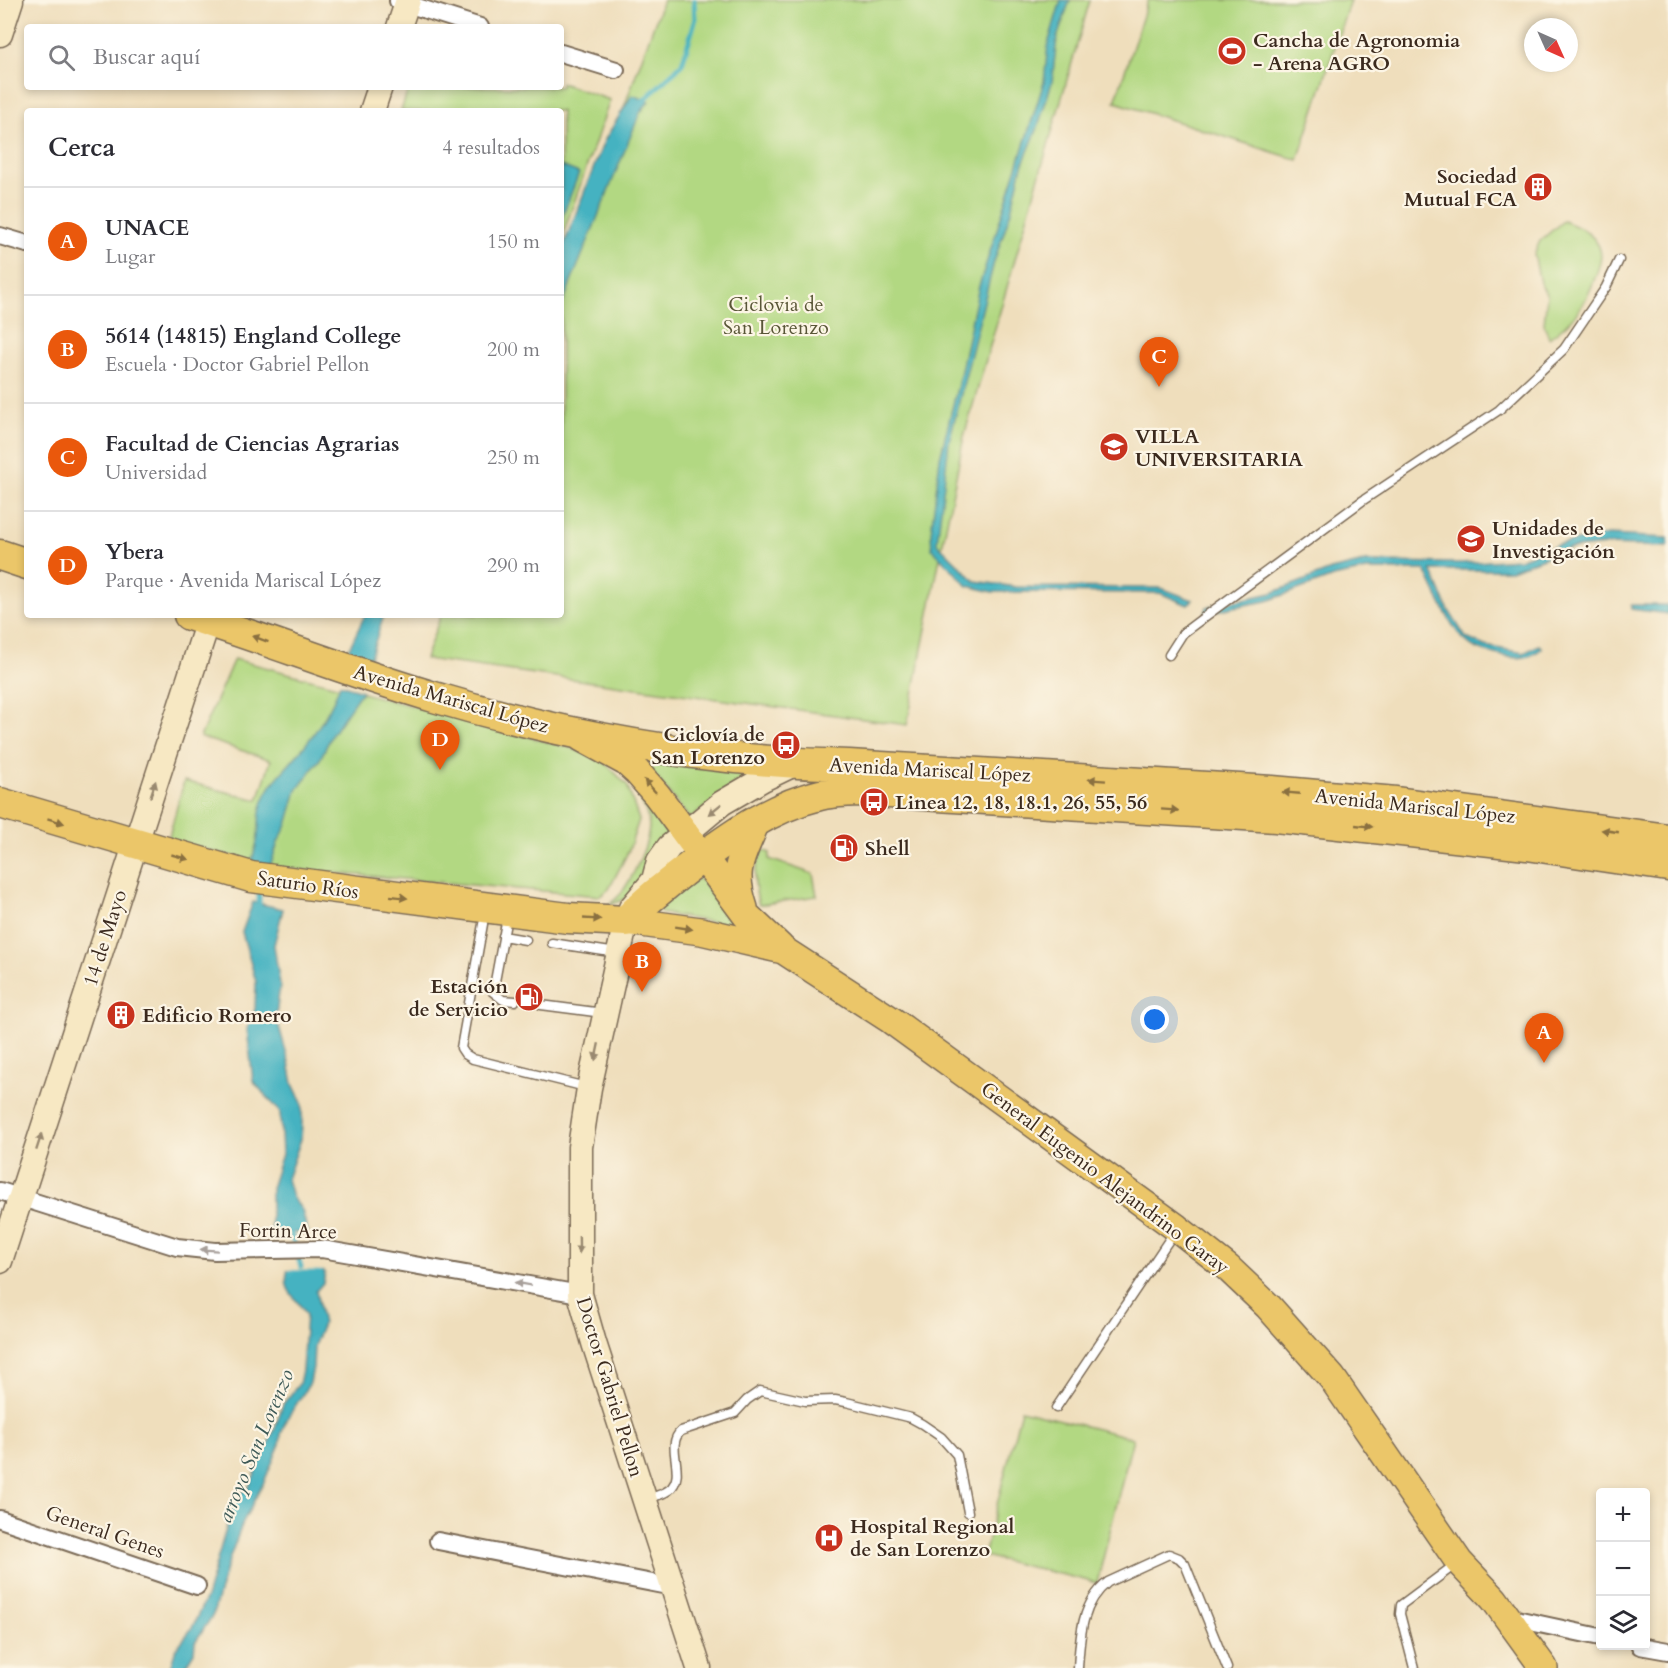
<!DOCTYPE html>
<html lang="es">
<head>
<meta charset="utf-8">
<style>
  body { margin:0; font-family:Cardo,serif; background:#f2f2f3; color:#2b2b33 }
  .controls { position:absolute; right:18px; bottom:18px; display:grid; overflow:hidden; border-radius:6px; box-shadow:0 3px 9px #0003 }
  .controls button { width:54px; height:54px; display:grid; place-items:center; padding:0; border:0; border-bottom:2px solid #e1e1e2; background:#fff; color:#2b2b33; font:30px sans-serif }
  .compass { position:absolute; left:1524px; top:18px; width:54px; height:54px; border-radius:50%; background:#fff; box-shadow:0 3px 9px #0003; rotate:135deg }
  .you { position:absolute; left:1155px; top:1020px; width:21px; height:21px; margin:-15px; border:4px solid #fff; border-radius:50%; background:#1a73e8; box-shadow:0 0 0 9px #1a73e833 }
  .badge { display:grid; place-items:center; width:39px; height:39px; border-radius:50%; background:#ea580c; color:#fff; font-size:20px; font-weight:700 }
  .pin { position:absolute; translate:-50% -50px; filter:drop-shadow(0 2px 3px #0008) }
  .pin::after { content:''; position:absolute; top:32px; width:21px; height:18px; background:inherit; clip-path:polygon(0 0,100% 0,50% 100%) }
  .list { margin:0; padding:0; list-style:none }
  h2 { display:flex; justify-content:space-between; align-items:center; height:78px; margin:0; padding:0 24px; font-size:26px }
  h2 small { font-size:20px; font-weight:400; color:#7c7c81 }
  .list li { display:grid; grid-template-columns:39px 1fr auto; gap:18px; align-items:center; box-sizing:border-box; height:108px; padding:0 24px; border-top:2px solid #e1e1e2 }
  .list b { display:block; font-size:22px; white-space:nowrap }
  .list p { margin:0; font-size:20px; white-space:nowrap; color:#7c7c81 }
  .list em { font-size:20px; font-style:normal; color:#7c7c81 }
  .icon { flex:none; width:33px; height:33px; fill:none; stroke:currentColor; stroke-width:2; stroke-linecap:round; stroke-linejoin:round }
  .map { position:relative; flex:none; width:1668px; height:1668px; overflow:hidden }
  .search { position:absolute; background:#fff; box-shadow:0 3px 9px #0003; left:24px; top:24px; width:540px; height:66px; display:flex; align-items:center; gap:15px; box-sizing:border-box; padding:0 21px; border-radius:6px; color:#7c7c81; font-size:22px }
  .panel { position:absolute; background:#fff; box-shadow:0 3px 9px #0003; left:24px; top:108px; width:540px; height:510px; border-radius:6px }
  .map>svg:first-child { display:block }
  .green { fill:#b2d882; stroke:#768150; stroke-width:1.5 }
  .water { fill:#44b2c1; stroke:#406e70; stroke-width:1.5 }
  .pier { fill:#efdebc }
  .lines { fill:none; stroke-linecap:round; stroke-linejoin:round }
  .stream { stroke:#44b2c1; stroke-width:5 }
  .lane-casing { stroke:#7a6955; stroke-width:11 }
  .street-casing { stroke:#7a6955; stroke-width:20 }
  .secondary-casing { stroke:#7a6955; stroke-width:27 }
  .primary-casing { stroke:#7a6955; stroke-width:30 }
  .highway-casing { stroke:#7a6955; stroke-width:33 }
  .lane { stroke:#fff; stroke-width:8 }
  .street { stroke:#fff; stroke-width:16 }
  .secondary { stroke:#f7e8c3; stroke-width:24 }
  .primary { stroke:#ebc669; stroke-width:27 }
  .highway { stroke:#ebc669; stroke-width:30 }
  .oneway { fill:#8a7040 }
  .oneway2 { fill:#998970 }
  .oneway3 { fill:#a79f9a }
  .labels { text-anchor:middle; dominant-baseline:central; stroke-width:4.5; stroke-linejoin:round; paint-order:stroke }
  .poi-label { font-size:20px; font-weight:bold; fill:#3b2a1e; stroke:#fcf5e5; text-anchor:start }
  .park-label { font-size:20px; fill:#595637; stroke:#fcf5e5 }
  .street-label { font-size:20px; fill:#3b2a1e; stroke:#fcf5e5 }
  .water-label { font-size:21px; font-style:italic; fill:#3e5a57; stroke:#fcf5e5 }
</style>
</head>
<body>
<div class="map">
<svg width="1668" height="1668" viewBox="0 0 1668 1668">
  <rect width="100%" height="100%" fill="#fcf5e5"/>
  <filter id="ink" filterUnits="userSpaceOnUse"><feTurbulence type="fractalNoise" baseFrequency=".0167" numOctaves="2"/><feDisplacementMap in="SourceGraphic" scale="12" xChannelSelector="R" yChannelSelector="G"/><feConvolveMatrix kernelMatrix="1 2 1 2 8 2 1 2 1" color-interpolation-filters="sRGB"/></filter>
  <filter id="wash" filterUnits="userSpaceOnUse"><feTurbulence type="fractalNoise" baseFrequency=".008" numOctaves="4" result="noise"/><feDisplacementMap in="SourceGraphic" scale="24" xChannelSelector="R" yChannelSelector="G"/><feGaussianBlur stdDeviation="1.35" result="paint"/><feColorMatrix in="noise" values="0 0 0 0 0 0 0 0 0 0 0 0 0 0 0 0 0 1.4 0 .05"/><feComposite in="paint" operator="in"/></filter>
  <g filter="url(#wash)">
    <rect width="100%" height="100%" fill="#efdebc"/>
    <path class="green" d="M 663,0 L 1090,0 L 964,436 L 907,725 L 425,659 L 441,615 L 561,615 L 561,280 Z
      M 1148,0 L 1350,0 L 1298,160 L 1115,102 Z
      M 561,83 L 610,100 L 561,240 L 561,111 L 401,111 L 409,87 L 561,87 Z
      M 1563,221 C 1575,225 1590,231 1597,243 C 1604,254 1600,264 1596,275 C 1586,304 1575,320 1549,338 L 1544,324 L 1547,295 L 1540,283 L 1534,254 L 1540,241 Z
      M 234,659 L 571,748 L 602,760 L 627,785 L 639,820 L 629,850 L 609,889 L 600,896 L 278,868 L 168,840 L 184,781 L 258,800 L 271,760 L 200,737 Z
      M 657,761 L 745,773 L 748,774 L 690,819 L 651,771 L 651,765 Z
      M 637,790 L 668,832 C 654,861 643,898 608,905 C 627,894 648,848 649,826 C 649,813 640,801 637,790 Z
      M 763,850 L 770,853 L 769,859 L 813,874 L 817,896 L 759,905 C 753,883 753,871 763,850 Z
      M 698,878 L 702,881 L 740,927 L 661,913 L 658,908 Z
      M 1021,1410 L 1133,1438 L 1097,1583 L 984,1556 Z"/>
    <path class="water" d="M 1061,0 L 1070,0 L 1057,38 L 1052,82 L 1037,130 L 1022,166 L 1011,211 L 994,262 L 949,442 L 937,543 L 975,581 L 1016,587 L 1161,588 L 1193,600 L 1188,605 L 1160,593 L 993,592 L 968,586 L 932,549 L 931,533 L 940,458 L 959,380 L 979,286 L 1044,82 L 1048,44 Z
      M 632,95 L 649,101 L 640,113 L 561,307 L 561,252 L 604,141 Z
      M 561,166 L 579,173 L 561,220 Z
      M 1608,535 L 1668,538 L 1668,547 L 1606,545 L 1567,549 L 1511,570 L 1431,570 L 1449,611 L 1466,638 L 1485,646 L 1524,653 L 1539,645 L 1542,648 C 1530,659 1518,659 1503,656 C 1491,653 1477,651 1468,643 C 1451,631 1435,590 1425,570 L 1366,570 L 1333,577 L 1267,601 L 1233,607 L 1205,614 L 1207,607 L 1272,593 L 1331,570 L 1364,562 L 1461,563 L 1519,559 L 1556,545 Z
      M 1631,605 L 1668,605 L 1668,614 L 1631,609 Z
      M 365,615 L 384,615 L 370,658 L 348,651 Z
      M 340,684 L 362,691 L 333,733 L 320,759 L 297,790 L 287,825 L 278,842 L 269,870 L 250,866 C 253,856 257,846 258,835 C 260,816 258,809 268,791 C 275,778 288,767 297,755 C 314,735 332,710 340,684 Z
      M 253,902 L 283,909 L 274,945 L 280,985 L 276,1016 L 289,1062 L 293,1084 L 302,1103 L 302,1124 L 301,1139 L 287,1179 L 292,1197 L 302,1210 L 308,1233 L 271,1232 L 271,1188 L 282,1154 L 280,1112 L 253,1081 L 247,1029 L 255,1009 L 256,982 L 242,932 Z
      M 316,1261 L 325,1273 L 323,1283 L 316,1291 L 323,1324 L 314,1346 L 313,1367 L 310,1383 L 286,1420 L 281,1434 L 280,1444 L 264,1482 L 243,1522 L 226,1568 L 213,1615 L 195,1642 L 194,1652 L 184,1668 L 170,1668 L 176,1649 L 192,1628 L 207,1595 L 232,1508 L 240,1493 L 248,1489 L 275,1428 L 283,1404 L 299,1384 L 302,1370 L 306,1315 C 295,1293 279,1293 290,1262 Z"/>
    <path class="pier" d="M 316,1258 L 328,1271 L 284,1270 L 289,1260 Z"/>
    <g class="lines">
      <path class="stream" d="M 640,104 L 682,64 L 695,21 L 694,0
        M 259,909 L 259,888
        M 289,1227 L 301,1267"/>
    </g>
  </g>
  <g filter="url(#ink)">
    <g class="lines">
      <g class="lane-casing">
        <path id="lane" d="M 1169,655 L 1183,633 L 1203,618 L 1362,501 L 1499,410 L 1564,349 L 1606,287 L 1619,260
          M 507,917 L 493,992 L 503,1000 L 515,1001
          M 483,924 L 461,1048 L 465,1054 L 473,1059 L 586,1087
          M 503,936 L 526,940
          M 552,943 L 617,953
          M 541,1005 L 603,1013
          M 1056,1408 L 1175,1231
          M 646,1499 C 653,1497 662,1495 669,1490 C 688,1475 664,1446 681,1431 L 735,1413 L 747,1400 L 760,1391 L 805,1401 L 835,1400 L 846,1402 L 911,1418 L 922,1424 L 941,1437 L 957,1455 L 968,1512
          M 1078,1668 C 1080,1637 1081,1603 1108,1582 L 1169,1554 L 1179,1558 L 1185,1564 L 1227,1668
          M 1414,1668 L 1400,1614 L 1401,1605 L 1456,1564"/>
      </g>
      <g class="street-casing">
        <path id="street" d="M 398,1 L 480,27
          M 561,53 L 616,70
          M 0,236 L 27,244
          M 0,1191 L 177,1247 L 215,1251 L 322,1249 L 580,1294
          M 0,1519 L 197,1586
          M 438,1541 L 673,1587
          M 1507,1617 L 1600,1637
          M 1640,1646 L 1668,1651"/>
      </g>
      <g class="secondary-casing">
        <path id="secondary" d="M 399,27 L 408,0
          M 0,34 L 11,0
          M 372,111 L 380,87
          M 0,1261 L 210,615
          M 699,1668 L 594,1343 L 580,1294 L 580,1147 L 589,1088 L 626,921 L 631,908 L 654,880 L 659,861 L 669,847 L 722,803 L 763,779 L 794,764"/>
      </g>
      <g class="primary-casing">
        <path id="primary" d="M 582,738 L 626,762 L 637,772 L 657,795 L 746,915 L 780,947
          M 744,908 C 730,866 743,857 757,819
          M 626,921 L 701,931 L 783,950 L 891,1020 L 1177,1228 L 1228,1268 L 1268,1306 L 1332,1378 L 1459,1562 L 1494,1599 L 1544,1668"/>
      </g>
      <g class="highway-casing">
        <path id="highway" d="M 0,555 L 27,564
          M 189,615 C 271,641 352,673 434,697 C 568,737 709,762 849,765 L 1272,791 L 1396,802 L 1668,839
          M 0,803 L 251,877 L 568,918 L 626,921 C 645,901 667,884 689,867 C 729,837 770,807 820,795 C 832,792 845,792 857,791 L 1276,817 L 1527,845 L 1668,866"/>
      </g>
      <use href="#lane" class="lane"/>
      <use href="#street" class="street"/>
      <use href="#secondary" class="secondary"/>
      <use href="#primary" class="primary"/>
      <use href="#highway" class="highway"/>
    </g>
    <defs><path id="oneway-solid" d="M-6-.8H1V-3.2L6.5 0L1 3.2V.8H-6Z" transform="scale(1.5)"/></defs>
    <g class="oneway">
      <use href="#oneway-solid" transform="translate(260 639) rotate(-160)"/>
      <use href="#oneway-solid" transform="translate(1097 780) rotate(-176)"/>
      <use href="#oneway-solid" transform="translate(650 786) rotate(-132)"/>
      <use href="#oneway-solid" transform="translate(1291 793) rotate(-175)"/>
      <use href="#oneway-solid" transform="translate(1170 810) rotate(4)"/>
      <use href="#oneway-solid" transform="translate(56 821) rotate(17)"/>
      <use href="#oneway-solid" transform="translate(1364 826) rotate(6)"/>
      <use href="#oneway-solid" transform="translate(1610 831) rotate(-172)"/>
      <use href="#oneway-solid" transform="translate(180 857) rotate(16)"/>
      <use href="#oneway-solid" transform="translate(399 897) rotate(7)"/>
      <use href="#oneway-solid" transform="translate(592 919) rotate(3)"/>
      <use href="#oneway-solid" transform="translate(684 928) rotate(9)"/>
    </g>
    <g class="oneway2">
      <use href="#oneway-solid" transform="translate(153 789) rotate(-72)"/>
      <use href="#oneway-solid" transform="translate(715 809) rotate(141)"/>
      <use href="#oneway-solid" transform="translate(597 1052) rotate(102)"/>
      <use href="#oneway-solid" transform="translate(39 1142) rotate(-72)"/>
      <use href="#oneway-solid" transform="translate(579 1245) rotate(89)"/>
    </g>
    <g class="oneway3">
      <use href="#oneway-solid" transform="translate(209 1250) rotate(-176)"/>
      <use href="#oneway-solid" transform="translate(523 1284) rotate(-170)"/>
    </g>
  </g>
  <defs>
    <g id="stadium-disc" transform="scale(1.5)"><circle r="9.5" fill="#c8321e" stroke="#fcf5e5"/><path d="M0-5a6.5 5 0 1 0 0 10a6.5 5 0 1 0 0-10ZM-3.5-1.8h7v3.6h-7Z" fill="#fff"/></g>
    <g id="building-disc" transform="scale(1.5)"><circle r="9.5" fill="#c8321e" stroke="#fcf5e5"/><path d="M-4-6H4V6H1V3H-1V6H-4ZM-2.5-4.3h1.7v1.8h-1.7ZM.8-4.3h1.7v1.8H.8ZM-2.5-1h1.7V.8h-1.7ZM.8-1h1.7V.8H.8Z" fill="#fff"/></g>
    <g id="university-disc" transform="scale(1.5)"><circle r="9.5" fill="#c8321e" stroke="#fcf5e5"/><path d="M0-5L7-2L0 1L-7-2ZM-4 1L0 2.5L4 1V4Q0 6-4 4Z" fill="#fff"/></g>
    <g id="bus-disc" transform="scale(1.5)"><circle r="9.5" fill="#c8321e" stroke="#fcf5e5"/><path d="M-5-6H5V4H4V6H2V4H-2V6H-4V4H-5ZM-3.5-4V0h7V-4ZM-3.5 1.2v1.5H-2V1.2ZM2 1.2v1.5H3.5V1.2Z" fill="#fff"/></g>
    <g id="fuel-disc" transform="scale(1.5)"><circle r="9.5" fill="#c8321e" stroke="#fcf5e5"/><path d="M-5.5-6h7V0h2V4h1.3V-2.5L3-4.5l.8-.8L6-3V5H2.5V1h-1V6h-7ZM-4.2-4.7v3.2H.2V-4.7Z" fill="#fff"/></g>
    <g id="hospital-disc" transform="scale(1.5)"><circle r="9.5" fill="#c8321e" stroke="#fcf5e5"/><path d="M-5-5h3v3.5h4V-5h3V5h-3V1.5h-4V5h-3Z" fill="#fff"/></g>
  </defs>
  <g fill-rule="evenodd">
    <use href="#stadium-disc" x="1232" y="51"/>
    <use href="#building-disc" x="1538" y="187"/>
    <use href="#university-disc" x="1114" y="447"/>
    <use href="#university-disc" x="1471" y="539"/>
    <use href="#bus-disc" x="786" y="745"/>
    <use href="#bus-disc" x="874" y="802"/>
    <use href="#fuel-disc" x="844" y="848"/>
    <use href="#fuel-disc" x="529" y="997"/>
    <use href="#building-disc" x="121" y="1015"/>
    <use href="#hospital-disc" x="829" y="1538"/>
  </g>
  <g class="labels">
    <g class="poi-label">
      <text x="1253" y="40">Cancha de Agronomia<tspan x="1253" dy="23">- Arena AGRO</tspan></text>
      <text x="1517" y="176" text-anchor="end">Sociedad<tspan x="1517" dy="23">Mutual FCA</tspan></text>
      <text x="1135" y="436">VILLA<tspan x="1135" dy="23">UNIVERSITARIA</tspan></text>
      <text x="1492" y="528">Unidades de<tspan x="1492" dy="23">Investigación</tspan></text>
      <text x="765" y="734" text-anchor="end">Ciclovía de<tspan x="765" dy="23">San Lorenzo</tspan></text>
      <text x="895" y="802">Linea 12, 18, 18.1, 26, 55, 56</text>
      <text x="865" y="848">Shell</text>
      <text x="508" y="986" text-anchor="end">Estación<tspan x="508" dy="23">de Servicio</tspan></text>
      <text x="142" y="1015">Edificio Romero</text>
      <text x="850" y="1526">Hospital Regional<tspan x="850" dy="23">de San Lorenzo</tspan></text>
    </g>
    <g class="park-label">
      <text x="776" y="304">Ciclovia de<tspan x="776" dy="23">San Lorenzo</tspan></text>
    </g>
    <g class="street-label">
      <text transform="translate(451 699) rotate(16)">Avenida Mariscal López</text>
      <text transform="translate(930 770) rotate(3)">Avenida Mariscal López</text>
      <text transform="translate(1415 806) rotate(6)">Avenida Mariscal López</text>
      <text transform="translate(308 885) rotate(8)">Saturio Ríos</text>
      <text transform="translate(105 938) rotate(-72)">14 de Mayo</text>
      <text transform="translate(1105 1178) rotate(37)">General Eugenio Alejandrino Garay</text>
      <text transform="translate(288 1231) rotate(1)">Fortin Arce</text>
      <text transform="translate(610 1387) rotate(73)">Doctor Gabriel Pellon</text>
      <text transform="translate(105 1532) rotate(19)">General Genes</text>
    </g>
    <g class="water-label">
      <text transform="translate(256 1446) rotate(-67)">arroyo San Lorenzo</text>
    </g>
  </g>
</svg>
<div class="controls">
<button>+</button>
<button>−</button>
<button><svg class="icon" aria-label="layers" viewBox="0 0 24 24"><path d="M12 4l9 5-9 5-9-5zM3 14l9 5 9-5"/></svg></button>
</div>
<svg class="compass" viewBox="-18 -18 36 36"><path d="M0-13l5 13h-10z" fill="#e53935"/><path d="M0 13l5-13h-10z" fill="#7c7c81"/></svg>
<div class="you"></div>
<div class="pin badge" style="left:1544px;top:1063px">A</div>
<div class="pin badge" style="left:642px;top:992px">B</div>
<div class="pin badge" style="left:1159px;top:387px">C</div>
<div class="pin badge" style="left:440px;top:770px">D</div>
<div class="search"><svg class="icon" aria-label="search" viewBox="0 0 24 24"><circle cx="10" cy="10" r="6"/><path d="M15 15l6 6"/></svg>Buscar aquí</div>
<section class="panel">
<h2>Cerca<small>4 resultados</small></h2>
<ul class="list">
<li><span class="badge">A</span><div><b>UNACE</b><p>Lugar</p></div><em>150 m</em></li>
<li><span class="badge">B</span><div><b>5614 (14815) England College</b><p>Escuela · Doctor Gabriel Pellon</p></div><em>200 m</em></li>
<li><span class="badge">C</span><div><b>Facultad de Ciencias Agrarias</b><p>Universidad</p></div><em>250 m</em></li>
<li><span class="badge">D</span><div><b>Ybera</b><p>Parque · Avenida Mariscal López</p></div><em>290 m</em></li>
</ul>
</section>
</div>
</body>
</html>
